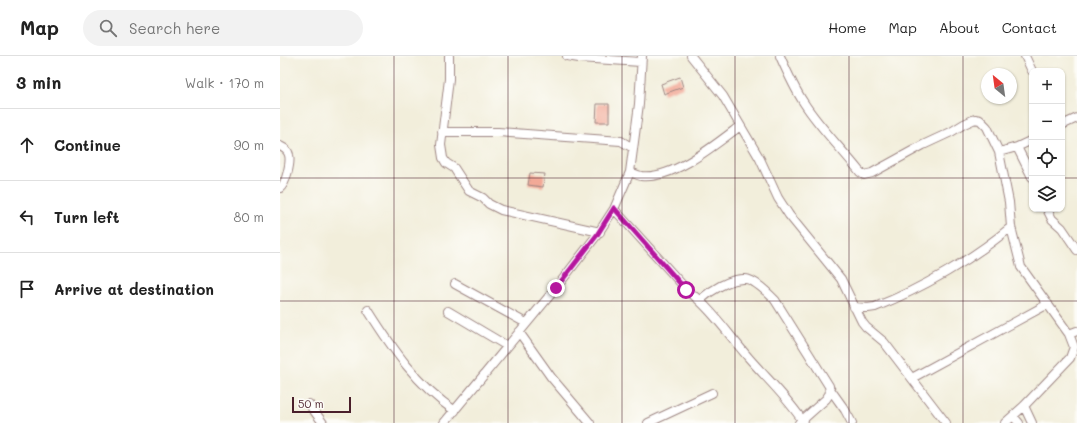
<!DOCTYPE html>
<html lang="en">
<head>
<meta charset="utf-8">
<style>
  body { margin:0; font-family:Mali,sans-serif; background:#f2f2f2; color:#222 }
  .controls { position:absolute; right:12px; top:12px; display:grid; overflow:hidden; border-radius:8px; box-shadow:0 1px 3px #0004 }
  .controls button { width:36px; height:36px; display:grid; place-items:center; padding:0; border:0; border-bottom:1px solid #e0e0e0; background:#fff; color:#222; font:20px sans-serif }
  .compass { position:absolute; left:701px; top:12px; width:36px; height:36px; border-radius:50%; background:#fff; box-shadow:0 1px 3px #0004; rotate:331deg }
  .scale { position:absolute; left:12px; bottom:10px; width:59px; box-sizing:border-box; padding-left:4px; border:2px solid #4a1f2b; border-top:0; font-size:11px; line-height:14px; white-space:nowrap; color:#4a1f2b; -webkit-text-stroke:3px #fdfcf7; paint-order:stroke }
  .stop { position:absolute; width:12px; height:12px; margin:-9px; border:3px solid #b5179e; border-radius:50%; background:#fff }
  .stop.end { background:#b5179e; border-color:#fff; box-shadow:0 1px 4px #0008 }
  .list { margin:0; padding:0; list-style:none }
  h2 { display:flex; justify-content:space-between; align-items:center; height:52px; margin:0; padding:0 16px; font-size:17px }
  h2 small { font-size:13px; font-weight:400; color:#767676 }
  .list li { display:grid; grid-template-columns:26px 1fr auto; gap:12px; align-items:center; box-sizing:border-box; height:72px; padding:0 16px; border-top:1px solid #e0e0e0 }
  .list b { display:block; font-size:15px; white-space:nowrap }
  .list em { font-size:13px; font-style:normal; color:#767676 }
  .icon { flex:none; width:22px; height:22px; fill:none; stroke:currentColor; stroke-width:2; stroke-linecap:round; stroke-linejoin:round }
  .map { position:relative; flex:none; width:797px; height:367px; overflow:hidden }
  header { display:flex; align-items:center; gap:24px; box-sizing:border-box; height:56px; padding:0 20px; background:#fff; border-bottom:1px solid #e0e0e0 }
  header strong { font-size:19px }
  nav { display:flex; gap:22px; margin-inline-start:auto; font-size:14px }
  .search { width:280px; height:36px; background:#f2f2f2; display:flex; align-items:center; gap:10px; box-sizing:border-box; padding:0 14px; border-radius:22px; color:#767676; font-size:15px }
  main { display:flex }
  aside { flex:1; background:#fff }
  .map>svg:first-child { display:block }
  .building { fill:#f2a997 }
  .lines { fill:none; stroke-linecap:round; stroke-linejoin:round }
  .street-casing { stroke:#9e8683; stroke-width:10 }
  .street { stroke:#fff; stroke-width:8 }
  .route { stroke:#b5179e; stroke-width:5 }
  .grid { fill:none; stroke:#4a1f2b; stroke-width:1; stroke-opacity:0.55 }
</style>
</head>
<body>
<header>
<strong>Map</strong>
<div class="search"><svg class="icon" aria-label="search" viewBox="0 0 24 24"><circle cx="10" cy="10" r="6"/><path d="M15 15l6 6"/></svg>Search here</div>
<nav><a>Home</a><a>Map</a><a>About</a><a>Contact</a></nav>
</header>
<main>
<aside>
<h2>3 min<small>Walk · 170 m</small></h2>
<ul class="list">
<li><svg class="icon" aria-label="ahead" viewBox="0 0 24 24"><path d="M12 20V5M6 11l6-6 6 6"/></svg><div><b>Continue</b></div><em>90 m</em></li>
<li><svg class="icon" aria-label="left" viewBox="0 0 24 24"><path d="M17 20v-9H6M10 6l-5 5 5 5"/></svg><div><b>Turn left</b></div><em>80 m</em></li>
<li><svg class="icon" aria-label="arrive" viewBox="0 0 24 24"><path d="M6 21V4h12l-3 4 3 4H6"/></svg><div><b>Arrive at destination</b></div></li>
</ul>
</aside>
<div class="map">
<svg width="797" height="367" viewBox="0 0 797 367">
  <rect width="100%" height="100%" fill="#fdfcf7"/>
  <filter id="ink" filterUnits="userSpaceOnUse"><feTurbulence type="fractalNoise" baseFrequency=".025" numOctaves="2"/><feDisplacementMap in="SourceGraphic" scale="8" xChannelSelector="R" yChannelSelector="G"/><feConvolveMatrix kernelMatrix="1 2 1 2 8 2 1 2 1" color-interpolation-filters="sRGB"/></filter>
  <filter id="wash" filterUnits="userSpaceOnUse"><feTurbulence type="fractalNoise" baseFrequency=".012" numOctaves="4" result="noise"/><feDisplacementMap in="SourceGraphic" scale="16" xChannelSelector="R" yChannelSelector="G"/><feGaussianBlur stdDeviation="0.9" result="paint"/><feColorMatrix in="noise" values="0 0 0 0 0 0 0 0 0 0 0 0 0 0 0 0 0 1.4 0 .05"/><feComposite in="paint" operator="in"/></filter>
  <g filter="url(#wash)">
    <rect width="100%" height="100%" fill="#f2eedb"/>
    <g id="blocks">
      <path class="building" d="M 400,21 L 403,31 L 384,38 L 381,28 Z
        M 317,48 L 329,48 L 329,66 L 316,66 Z
        M 250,117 L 265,118 L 263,131 L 248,129 Z"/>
    </g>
  </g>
  <g filter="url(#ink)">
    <use href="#blocks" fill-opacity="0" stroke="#9e8683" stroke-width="1"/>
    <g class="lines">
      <g class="street-casing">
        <path id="street" d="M 169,0 L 169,23 L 161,89 L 163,102 L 166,107 L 174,112 L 189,135 L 203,142 L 209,148 L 221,154 L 320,176
          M 287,0 L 299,2 L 361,6
          M 411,0 L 443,40 L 480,103 L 498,142 L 509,159 L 561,223 L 582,266 L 586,271 L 604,286 L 666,367
          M 500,0 C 507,16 514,32 524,47 C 540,72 562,93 580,116 L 584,119 L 592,117 L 643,89 L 671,76 L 684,68 L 695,63 L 700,64 L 707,71 L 719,96 L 729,146 L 731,171 L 741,211 L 789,278 L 794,291 L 790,302 L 744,350 L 725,367
          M 745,0 L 752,15
          M 782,69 L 797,62
          M 162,76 L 218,76 L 341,85 L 353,92
          M 0,90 C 4,92 8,94 9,99 C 11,106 6,128 0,132
          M 737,91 L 752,84
          M 719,96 L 737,91 L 752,121
          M 350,116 C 353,117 357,119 361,120 C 393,124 436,88 460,70
          M 334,153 L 407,234 C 431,252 448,278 468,301 C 487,323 509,343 524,367
          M 767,153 L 772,163 L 782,172 L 797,194
          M 175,228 L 246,267
          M 420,244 C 430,235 450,222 465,223 C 474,223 488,237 495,244 L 549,330 L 550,337 L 546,343 L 519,367
          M 574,251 L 588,252 L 595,251 C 641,233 693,203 731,171
          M 88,254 C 112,292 137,329 175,355
          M 168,255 L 227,290
          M 239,276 L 271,321 L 310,367
          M 789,278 L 797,275
          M 632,322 L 768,248
          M 550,333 L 565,354 L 572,367
          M 29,348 L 43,367
          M 744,350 L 752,367
          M 733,360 L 739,367
          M 164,367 L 276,232 L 317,179 L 334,153 L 350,116 L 359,48 L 362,0
          M 368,367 L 432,337"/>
      </g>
      <use href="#street" class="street"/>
    </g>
  </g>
  <g class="lines" filter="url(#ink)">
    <path class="route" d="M 276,232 L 317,179 L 334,152 L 406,234"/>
  </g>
  <path class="grid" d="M 114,0 L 114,367M 228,0 L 228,367M 342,0 L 342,367M 455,0 L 455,367M 569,0 L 569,367M 683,0 L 683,367M 0,122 L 752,122M 782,122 L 797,122M 0,245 L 797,245"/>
</svg>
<div class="controls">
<button>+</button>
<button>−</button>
<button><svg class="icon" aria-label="locate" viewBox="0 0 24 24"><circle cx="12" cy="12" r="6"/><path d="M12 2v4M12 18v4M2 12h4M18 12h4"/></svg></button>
<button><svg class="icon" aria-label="layers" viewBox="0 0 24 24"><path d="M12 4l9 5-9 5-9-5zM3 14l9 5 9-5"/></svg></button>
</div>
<svg class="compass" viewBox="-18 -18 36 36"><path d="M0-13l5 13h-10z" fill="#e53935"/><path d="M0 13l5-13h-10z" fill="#767676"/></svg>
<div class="scale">50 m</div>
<div class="stop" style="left:406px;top:234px"></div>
<div class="stop end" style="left:276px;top:232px"></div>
</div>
</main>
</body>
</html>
